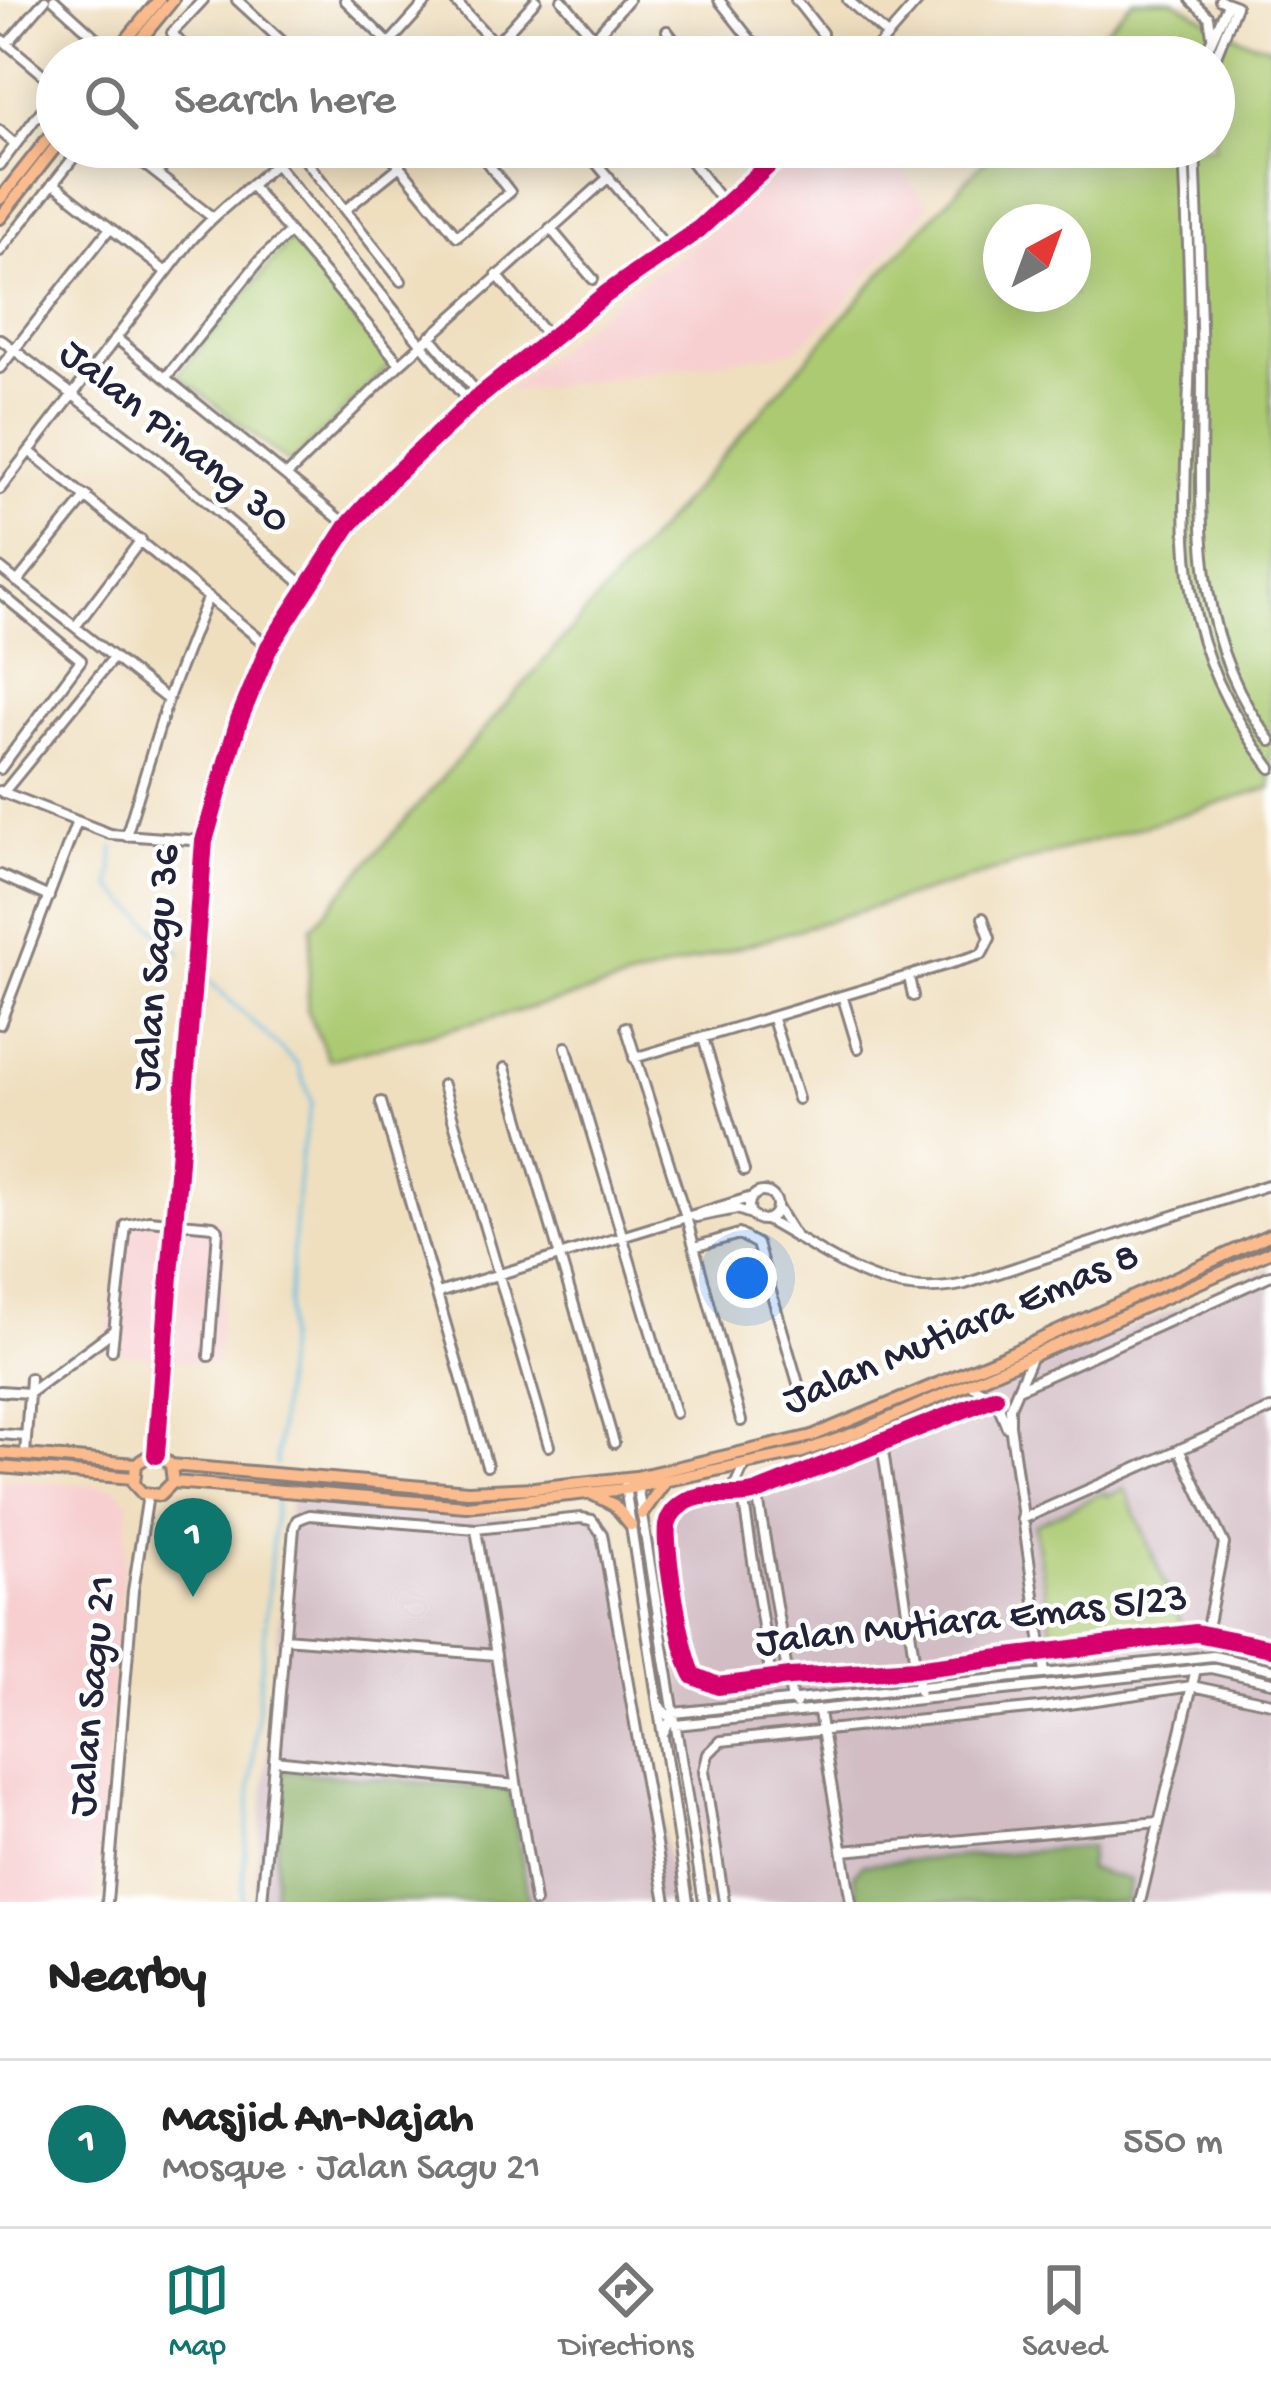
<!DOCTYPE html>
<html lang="en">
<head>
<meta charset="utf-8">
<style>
  body { margin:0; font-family:"Gochi Hand",sans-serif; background:#f6f6f6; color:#222 }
  .compass { position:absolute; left:983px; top:204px; width:108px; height:108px; border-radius:50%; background:#fff; box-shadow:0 6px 30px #0003; rotate:41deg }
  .you { position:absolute; left:747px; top:1278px; width:42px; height:42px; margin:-30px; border:9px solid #fff; border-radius:50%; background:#1a73e8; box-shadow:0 0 0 18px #1a73e833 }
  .badge { display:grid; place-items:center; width:78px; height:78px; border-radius:50%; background:#0f766e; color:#fff; font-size:39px; font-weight:700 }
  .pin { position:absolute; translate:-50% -99px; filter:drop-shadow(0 3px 6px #0008) }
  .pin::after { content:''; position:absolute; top:63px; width:42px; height:36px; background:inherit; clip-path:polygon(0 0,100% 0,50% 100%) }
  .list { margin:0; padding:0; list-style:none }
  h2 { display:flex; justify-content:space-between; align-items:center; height:156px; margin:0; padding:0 48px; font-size:51px }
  h2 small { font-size:39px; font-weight:400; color:#767676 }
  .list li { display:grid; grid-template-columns:78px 1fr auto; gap:36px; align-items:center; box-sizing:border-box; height:168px; padding:0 48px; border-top:3px solid #e0e0e0 }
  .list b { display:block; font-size:45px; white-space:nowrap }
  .list p { margin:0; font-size:39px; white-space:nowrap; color:#767676 }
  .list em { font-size:39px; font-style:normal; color:#767676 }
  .icon { flex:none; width:66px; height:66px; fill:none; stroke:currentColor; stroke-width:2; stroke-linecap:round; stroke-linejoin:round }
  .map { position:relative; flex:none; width:1271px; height:1902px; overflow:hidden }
  .search { position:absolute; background:#fff; box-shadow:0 6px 30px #0003; left:36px; right:36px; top:36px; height:132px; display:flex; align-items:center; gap:30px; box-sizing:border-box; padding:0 42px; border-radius:66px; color:#767676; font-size:45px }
  .sheet { height:324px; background:#fff }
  nav { display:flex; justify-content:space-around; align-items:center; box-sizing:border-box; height:168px; border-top:3px solid #e0e0e0; background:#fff; font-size:33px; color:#767676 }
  nav a { display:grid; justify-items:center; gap:6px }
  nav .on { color:#0f766e }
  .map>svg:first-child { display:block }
  .built { fill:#f7cfd0 }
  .industrial { fill:#d2bdc5 }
  .green { fill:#acca72; stroke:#677656; stroke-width:3; fill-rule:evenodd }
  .forest { fill:#89ae64; stroke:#566850; stroke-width:3 }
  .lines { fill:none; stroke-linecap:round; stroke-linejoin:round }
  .stream { stroke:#65bde2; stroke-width:3 }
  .minor-casing { stroke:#88807d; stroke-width:14 }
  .major-casing { stroke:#88807d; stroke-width:16 }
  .minor { stroke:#fff; stroke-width:8 }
  .major { stroke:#fbbb8c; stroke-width:10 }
  .cycleway-casing { stroke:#fff; stroke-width:26 }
  .cycleway { stroke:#d6006c; stroke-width:18 }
  .labels { text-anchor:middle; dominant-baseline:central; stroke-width:9; stroke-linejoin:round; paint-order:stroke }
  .street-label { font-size:42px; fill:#22223b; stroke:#fff }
</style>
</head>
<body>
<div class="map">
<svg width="1271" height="1902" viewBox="0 0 1271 1902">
  <rect width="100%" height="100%" fill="#fff"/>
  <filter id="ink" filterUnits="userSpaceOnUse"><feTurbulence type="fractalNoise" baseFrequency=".00833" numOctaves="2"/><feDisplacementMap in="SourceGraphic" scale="24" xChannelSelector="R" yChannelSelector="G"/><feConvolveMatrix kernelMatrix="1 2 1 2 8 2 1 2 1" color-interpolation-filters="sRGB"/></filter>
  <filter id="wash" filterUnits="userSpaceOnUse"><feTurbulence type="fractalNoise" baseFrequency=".004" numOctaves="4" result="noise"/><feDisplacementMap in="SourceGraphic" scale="48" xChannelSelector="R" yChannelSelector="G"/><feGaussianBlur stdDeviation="2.7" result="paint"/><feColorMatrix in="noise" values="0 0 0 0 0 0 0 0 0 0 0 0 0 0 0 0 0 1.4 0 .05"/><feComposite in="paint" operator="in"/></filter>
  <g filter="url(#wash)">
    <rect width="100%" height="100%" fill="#efdfbf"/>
    <path class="built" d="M 805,147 L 886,147 L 929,206 L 840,309 L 807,340 L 793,351 L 504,393 L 620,296 L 718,226 Z
      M 151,1214 L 216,1220 L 226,1229 L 217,1365 L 105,1352 L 121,1220 Z
      M 0,1478 L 116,1488 L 129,1504 L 95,1902 L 0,1902 Z"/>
    <path class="industrial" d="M 1271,1268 L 1271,1902 L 1125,1902 L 1131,1880 L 1087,1869 L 1089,1847 L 854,1875 L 859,1902 L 710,1902 L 657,1520 L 684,1489 L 822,1458 Z
      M 290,1500 L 459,1519 L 529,1515 L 591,1504 L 615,1524 L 674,1902 L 529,1902 L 510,1790 L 283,1771 L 273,1902 L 254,1902 Z"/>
    <path class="green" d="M 1133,0 L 1173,0 L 1243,39 L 1271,47 L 1271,788 L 573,997 L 329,1060 L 307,1011 L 312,927 L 895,258 L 997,147 L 1214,147 L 1214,57 L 1080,57 ZM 1001,222 L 1073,222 L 1073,294 L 1001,294 Z
      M 291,239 L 391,364 L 290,464 L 178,375 Z
      M 1125,1489 L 1183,1627 L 1053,1639 L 1034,1525 L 1105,1492 L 1108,1496 Z"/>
    <path class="forest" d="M 282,1771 L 510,1790 L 529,1902 L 273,1902 Z
      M 1090,1847 L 1088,1869 L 1131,1880 L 1125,1902 L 859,1902 L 854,1874 L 863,1864 Z"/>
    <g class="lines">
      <path class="stream" d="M 114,847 L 111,887 L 181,953
        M 201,973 L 298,1065 L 312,1102 L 300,1160 L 276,1464
        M 241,1902 L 276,1500"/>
    </g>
  </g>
  <g filter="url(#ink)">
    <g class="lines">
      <g class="minor-casing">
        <path id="minor" d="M 54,0 L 96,38 L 84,57
          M 237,0 L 299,57
          M 345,0 L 403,57
          M 454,0 L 507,57
          M 562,0 L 610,57
          M 719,0 L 764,57
          M 796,0 L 822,33 L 822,41
          M 848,0 L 887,35
          M 1191,0 L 1209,17 L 1212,36
          M 667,31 L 687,57
          M 595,37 L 628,0
          M 0,38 L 57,86
          M 7,44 L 45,0
          M 496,44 L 536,0
          M 193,57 L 172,33 L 203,0
          M 377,57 L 428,0
          M 869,57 L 919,0
          M 1204,57 L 1228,4
          M 1214,61 L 1236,6 L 1220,0
          M 0,131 L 15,144
          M 122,147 L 212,217
          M 295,147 L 401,281
          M 384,147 L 457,236 L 510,192 L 475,147
          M 583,147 L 669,250
          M 680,147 L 725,205
          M 757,147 L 771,165
          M 1184,147 C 1187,226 1192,306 1189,385 C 1183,539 1171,638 1271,768
          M 1195,147 C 1198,224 1201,301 1202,378 C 1202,505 1187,634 1271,741
          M 276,164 L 470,404
          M 0,165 L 57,90
          M 156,173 L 185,147
          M 53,183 L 166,272
          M 252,187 L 400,364
          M 345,210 L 400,166
          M 550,228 L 593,279
          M 0,251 L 82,147
          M 497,275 L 550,339
          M 430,336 L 480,396
          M 116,338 L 348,526
          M 0,339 L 158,460 L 306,587
          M 0,368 L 110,228
          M 166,377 L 260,260 L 290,232
          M 29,451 L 269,647
          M 287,475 L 400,364 L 609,177
          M 0,489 L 189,243 C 220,207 260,180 294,147
          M 0,568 L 168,700
          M 17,582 L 87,496
          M 0,593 L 81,660 L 0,769
          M 75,627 L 141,540
          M 0,791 L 110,834 L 204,841
          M 3,793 L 114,657
          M 126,836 L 170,693 L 208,596
          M 0,875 L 49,897
          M 909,977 L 913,996
          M 843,998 L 858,1048
          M 773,1019 L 798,1099
          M 0,1024 L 76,824
          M 626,1027 L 687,1220 L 741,1421
          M 703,1038 L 744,1171
          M 566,1047 L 675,1413
          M 634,1058 L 982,954 L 990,938 L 983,918
          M 505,1068 L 614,1443
          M 443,1085 L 549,1446
          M 381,1102 L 487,1466
          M749 1206a14 14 0 1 1 28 0a14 14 0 1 1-28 0Z
          M 778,1209 L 796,1238
          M 696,1217 L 737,1209 L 751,1214
          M 766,1220 C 831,1255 883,1303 965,1284 L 1271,1184
          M 694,1247 L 739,1234 L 757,1244 L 805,1407
          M 438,1293 L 752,1197
          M 112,1350 L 126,1225 L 149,1220 L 213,1226 L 218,1230 L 209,1356
          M 1031,1358 L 1010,1407 L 1010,1425 L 1045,1673
          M 968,1384 L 995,1397 L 1007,1427
          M 1018,1389 L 1271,1275
          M 0,1391 L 29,1393 L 113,1331
          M 995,1397 L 757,1492 C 731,1501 701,1485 676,1509 C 672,1513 668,1520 667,1526 C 664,1547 682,1660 694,1676 L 718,1686 L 790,1677 L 915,1669 L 1196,1633 L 1271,1648
          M 0,1434 L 26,1436
          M 882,1444 L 919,1691
          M 1179,1449 L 1224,1544 L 1206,1633
          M 25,1455 L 30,1378
          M 156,1455 L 204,841 L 239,720 L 269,647 L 348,526 L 391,478 L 470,404 L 606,294 L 699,229 L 788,147
          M 637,1484 L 704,1902
          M 625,1486 L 688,1902
          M 732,1492 L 744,1465
          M 757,1492 L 792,1701 L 796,1704
          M 743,1496 L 771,1679
          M 1022,1519 L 1271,1409
          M 476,1529 L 535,1902
          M 284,1638 L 496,1655
          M 659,1705 L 676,1725 L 1211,1668 L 1271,1682
          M 816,1711 L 819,1712 L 851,1902
          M 663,1734 L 674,1713 L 1213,1656 L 1271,1669
          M 274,1760 L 516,1785
          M 843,1851 L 1159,1822
          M 107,1902 L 133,1591 L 148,1495
          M 262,1902 L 294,1528 L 297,1520 L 309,1515 L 476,1529 L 581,1518 L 592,1520 L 602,1534 L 666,1902
          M 724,1902 L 704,1771 L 708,1754 L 721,1741 L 1048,1707 L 1192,1686 L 1271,1703
          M 1140,1902 L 1196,1669"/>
      </g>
      <g class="major-casing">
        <path id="major" d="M 112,57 L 159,0
          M 126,57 L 173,0
          M 0,199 L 57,127
          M 0,218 L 57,145
          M 0,1453 L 136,1464
          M 171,1465 L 173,1482 L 160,1495 L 142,1493 L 134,1484 L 136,1464 L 150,1455 L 162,1457 L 171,1465 L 468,1491 L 534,1488 L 636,1477 L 812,1436 L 1002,1357 L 1271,1234
          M 0,1467 L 133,1478
          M 173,1482 L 466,1506 L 625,1489 L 802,1452 L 858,1432 L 1271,1251
          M 592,1494 L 614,1505 L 631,1525
          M 642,1514 L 664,1483"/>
      </g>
      <use href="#minor" class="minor"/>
      <use href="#major" class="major"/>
      <g class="cycleway-casing">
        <path id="cycleway" d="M 995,1397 L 757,1492 C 731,1501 701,1485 676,1509 C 672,1513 668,1520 667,1526 C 664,1547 682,1660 694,1676 L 718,1686 L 790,1677 L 915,1669 L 1196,1633 L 1271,1648
          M 156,1455 L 204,841 L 239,720 L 269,647 L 348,526 L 391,478 L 470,404 L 606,294 L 699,229 L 788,147"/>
      </g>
      <use href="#cycleway" class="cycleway"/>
    </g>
  </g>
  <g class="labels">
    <g class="street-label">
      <text transform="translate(173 439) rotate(39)">Jalan Pinang 30</text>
      <text transform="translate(159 968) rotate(-85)">Jalan Sagu 36</text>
      <text transform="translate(962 1331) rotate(-23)">Jalan Mutiara Emas 8</text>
      <text transform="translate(972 1623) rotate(-6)">Jalan Mutiara Emas 5/23</text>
      <text transform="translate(95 1696) rotate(-85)">Jalan Sagu 21</text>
    </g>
  </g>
</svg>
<svg class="compass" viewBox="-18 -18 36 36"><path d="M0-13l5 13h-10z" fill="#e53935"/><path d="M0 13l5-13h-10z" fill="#767676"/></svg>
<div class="you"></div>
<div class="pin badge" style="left:193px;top:1597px">1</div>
<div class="search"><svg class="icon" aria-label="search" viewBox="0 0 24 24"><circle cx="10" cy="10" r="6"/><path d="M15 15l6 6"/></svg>Search here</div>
</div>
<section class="sheet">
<h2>Nearby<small></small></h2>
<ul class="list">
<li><span class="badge">1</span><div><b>Masjid An-Najah</b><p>Mosque · Jalan Sagu 21</p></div><em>550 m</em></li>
</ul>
</section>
<nav>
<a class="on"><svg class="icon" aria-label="map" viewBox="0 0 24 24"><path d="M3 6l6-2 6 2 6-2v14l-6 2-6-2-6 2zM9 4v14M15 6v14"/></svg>Map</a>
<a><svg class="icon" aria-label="directions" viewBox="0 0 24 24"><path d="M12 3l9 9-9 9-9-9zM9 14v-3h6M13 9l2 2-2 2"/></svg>Directions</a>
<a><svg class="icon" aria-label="saved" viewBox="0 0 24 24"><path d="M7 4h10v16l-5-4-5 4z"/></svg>Saved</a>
</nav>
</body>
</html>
